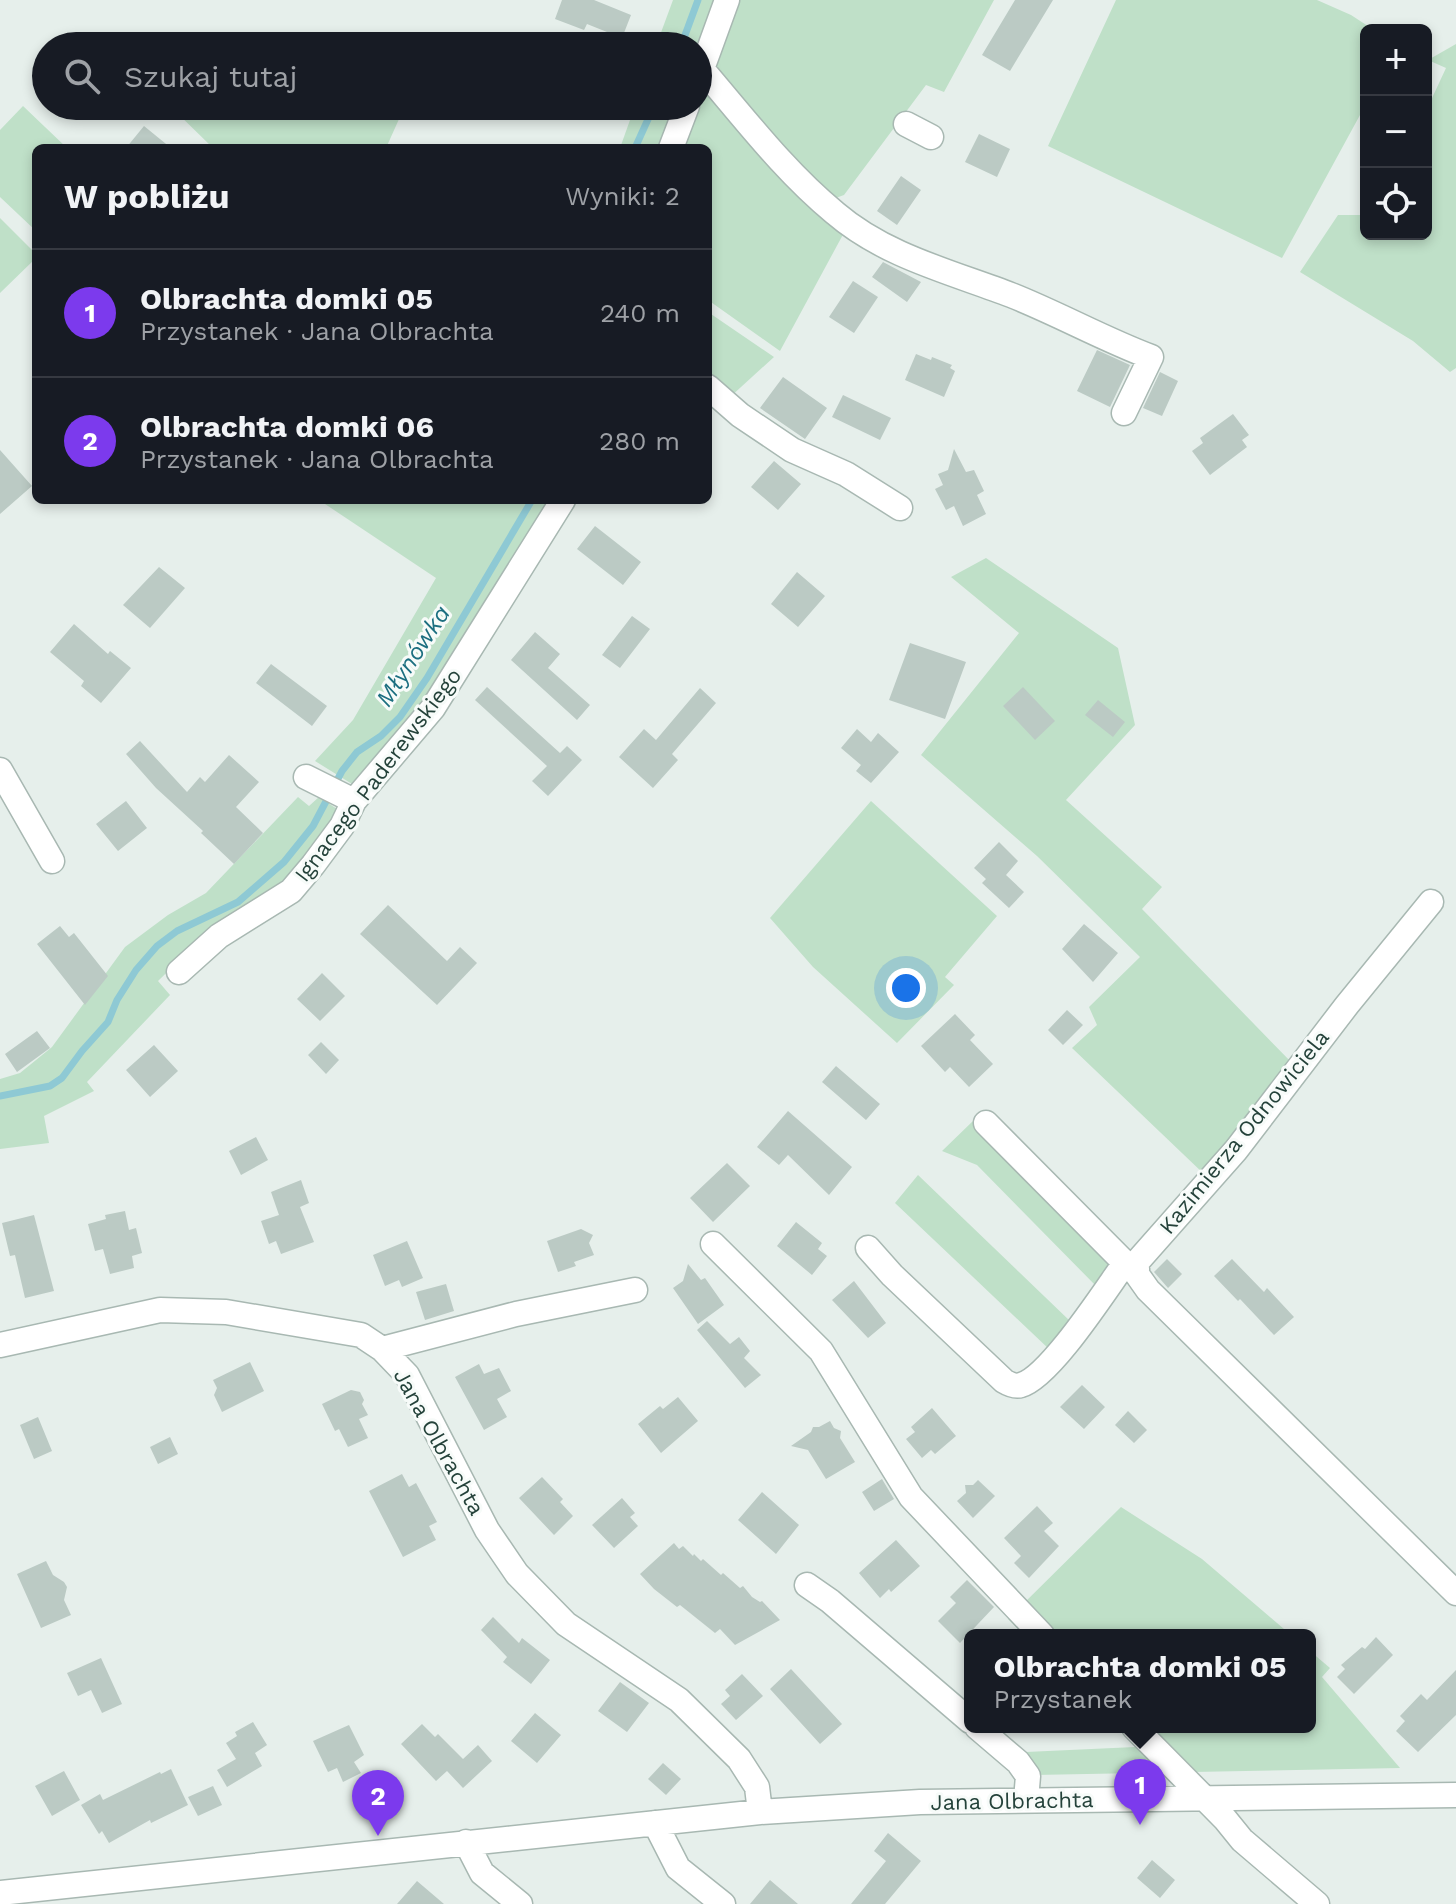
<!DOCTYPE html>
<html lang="pl">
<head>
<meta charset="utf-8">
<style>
  body { margin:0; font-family:"Work Sans",sans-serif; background:#242831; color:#f1f3f6 }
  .controls { position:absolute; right:24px; top:24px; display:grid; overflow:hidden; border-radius:12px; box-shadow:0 4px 12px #0003 }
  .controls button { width:72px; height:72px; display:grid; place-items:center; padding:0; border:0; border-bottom:2px solid #363941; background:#171b24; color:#f1f3f6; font:40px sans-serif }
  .you { position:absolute; left:906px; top:988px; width:28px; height:28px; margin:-20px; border:6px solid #fff; border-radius:50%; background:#1a73e8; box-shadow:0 0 0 12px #1a73e833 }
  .badge { display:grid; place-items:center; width:52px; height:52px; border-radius:50%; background:#7c3aed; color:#fff; font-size:26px; font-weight:700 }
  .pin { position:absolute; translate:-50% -66px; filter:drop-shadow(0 2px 4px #0008) }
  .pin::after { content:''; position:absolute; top:42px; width:28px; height:24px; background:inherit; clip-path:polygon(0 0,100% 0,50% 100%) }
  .popup { position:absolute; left:964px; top:1629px; width:352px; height:104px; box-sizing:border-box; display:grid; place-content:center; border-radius:12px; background:#171b24; filter:drop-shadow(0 2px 6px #0005); font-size:26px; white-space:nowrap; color:#9ea1a6 }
  .popup b { font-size:30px; color:#f1f3f6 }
  .popup::after { content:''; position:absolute; left:50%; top:100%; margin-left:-16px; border:16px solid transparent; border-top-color:#171b24 }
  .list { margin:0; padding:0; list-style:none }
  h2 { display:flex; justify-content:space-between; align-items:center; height:104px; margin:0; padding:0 32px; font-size:34px }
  h2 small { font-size:26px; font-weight:400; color:#9ea1a6 }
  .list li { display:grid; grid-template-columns:52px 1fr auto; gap:24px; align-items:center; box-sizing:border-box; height:128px; padding:0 32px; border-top:2px solid #363941 }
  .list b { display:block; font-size:30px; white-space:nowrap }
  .list p { margin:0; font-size:26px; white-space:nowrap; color:#9ea1a6 }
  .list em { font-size:26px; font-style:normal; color:#9ea1a6 }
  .icon { flex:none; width:44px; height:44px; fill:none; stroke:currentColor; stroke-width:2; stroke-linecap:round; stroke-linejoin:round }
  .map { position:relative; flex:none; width:1456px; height:1904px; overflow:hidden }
  .search { position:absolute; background:#171b24; box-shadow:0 4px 12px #0003; left:32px; top:32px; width:680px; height:88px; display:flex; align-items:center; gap:20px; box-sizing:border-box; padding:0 28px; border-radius:44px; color:#9ea1a6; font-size:30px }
  .panel { position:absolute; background:#171b24; box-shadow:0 4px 12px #0003; left:32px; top:144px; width:680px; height:360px; border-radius:12px }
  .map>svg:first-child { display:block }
  .green { fill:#bfe0c8 }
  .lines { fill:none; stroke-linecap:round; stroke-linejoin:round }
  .stream { stroke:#8ec9d4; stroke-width:7 }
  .building { fill:#bbcac4 }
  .minor-casing { stroke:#a8b8b2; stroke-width:27 }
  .minor { stroke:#fff; stroke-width:24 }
  .labels { text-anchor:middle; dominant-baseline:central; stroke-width:6; stroke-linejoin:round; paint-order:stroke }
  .street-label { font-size:22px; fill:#24423a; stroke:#f7fbf9 }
  .water-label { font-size:24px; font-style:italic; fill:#1c6f80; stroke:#f7fbf9 }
</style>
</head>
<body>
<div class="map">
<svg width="1456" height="1904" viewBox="0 0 1456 1904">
  <rect width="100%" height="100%" fill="#e6efeb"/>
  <path class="green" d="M 673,0 L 720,0 L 698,46 L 656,46 Z
    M 739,0 L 994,0 L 944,92 L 926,85 L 844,195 L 833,199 L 821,192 L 721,78 L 715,64 Z
    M 1116,0 L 1317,0 L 1351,15 L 1374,30 L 1366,30 L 1366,104 L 1282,258 L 1048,146 Z
    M 1456,44 L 1456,368 L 1450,372 L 1413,341 L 1300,272 L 1338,215 L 1366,215 L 1366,234 L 1426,234 L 1426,111 L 1446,68 L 1428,60 Z
    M 701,93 L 710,93 L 846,229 L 780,351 L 708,300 L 708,148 L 681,148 Z
    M 23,106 L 67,148 L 36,148 L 36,231 L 0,197 L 0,130 Z
    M 170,106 L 399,106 L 404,108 L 386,148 L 213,148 Z
    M 635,106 L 678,106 L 662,148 L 620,148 Z
    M 0,218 L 36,254 L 36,258 L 0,293 Z
    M 708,312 L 774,357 L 729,398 L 708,376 Z
    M 319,500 L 552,500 L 421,705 L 391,746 L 352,784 L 315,761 L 353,720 L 436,578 Z
    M 986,558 L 1118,648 L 1135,725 L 1066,800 L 1162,887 L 1142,909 L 1293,1064 L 1205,1175 L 1072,1048 L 1097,1025 L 1089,1007 L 1140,957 L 1037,856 L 921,755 L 1019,633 L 951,577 Z
    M 298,797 L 309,806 L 319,797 L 340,811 L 283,886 L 199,941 L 158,981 L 170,995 L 87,1082 L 94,1091 L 44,1116 L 49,1143 L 0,1149 L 0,1079 L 20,1073 L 52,1047 L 125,947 L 168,915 L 206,893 Z
    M 871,801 L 997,916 L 945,977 L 954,985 L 897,1043 L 813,967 L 770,918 Z
    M 973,1121 L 1117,1264 L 1097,1287 L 977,1165 L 942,1151 Z
    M 918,1175 L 1070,1321 L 1050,1350 L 895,1203 Z
    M 1121,1507 L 1202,1559 L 1291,1635 L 1024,1635 L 1008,1619 Z
    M 1310,1651 L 1330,1668 L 1322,1677 L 1400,1768 L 1034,1775 L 1026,1752 L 1135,1747 L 1116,1727 L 1310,1727 Z"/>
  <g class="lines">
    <path class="stream" d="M 681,46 L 698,0
      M 635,148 L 654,106
      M 0,1096 L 50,1086 L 62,1078 L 82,1051 L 108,1022 L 117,1000 L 136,970 L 157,946 L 177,931 L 238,902 L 284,862 L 313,826 L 342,771 L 357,752 L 381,736 L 400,717 L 427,678 L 532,500"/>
  </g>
  <path class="building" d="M 562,0 L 594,0 L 631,15 L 622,38 L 587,24 L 584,30 L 555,19 Z
    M 1015,0 L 1053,0 L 1010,71 L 982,55 Z
    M 144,126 L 171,148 L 126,148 Z
    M 979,134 L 1010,149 L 997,177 L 965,162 Z
    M 901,176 L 921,190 L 897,225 L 877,211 Z
    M 883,262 L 921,282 L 907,302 L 872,277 Z
    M 853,281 L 878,297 L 854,333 L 829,317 Z
    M 1097,350 L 1130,365 L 1110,407 L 1077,391 Z
    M 916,354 L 931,360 L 932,357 L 952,365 L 950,368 L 955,371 L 944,397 L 905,380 Z
    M 1160,372 L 1178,381 L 1162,416 L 1143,408 Z
    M 783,377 L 827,408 L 805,439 L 760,408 Z
    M 843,395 L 891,418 L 880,440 L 832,417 Z
    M 1233,414 L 1249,435 L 1242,440 L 1247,447 L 1210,475 L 1192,451 L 1203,443 L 1200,438 Z
    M 954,449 L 966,472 L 974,470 L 984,491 L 977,495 L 986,514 L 963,526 L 954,506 L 946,510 L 935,489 L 943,485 L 938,474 L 948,470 Z
    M 0,450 L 32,486 L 0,514 Z
    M 774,461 L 801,484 L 778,510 L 751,487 Z
    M 595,526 L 641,562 L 623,585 L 577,549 Z
    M 159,567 L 185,588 L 150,628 L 123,605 Z
    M 797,572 L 825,596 L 798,627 L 771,604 Z
    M 632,616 L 650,629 L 620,668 L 602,655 Z
    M 74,624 L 108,654 L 110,651 L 131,668 L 101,703 L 81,686 L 84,681 L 50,652 Z
    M 535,632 L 560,654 L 548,668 L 590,705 L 577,720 L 511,660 Z
    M 910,643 L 966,662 L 945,719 L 889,700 Z
    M 271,664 L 327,706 L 312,726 L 256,683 Z
    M 487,687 L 560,753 L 567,746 L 582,760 L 548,796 L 532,781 L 547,766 L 475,700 Z
    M 1023,687 L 1055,721 L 1035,740 L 1003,706 Z
    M 700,688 L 716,703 L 672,754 L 678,760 L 653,788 L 619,757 L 644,729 L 656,740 Z
    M 1098,700 L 1125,722 L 1113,737 L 1085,715 Z
    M 857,729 L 871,742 L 878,733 L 899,752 L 871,783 L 856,771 L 861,765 L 841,748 Z
    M 140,741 L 187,792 L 200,777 L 205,782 L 229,755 L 259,782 L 236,807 L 263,833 L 234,864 L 201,833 L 203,831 L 156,788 L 126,754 Z
    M 126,801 L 147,828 L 118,851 L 96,824 Z
    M 999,842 L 1018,861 L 1006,875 L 1024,892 L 1009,908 L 982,883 L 986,879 L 974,868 Z
    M 388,905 L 447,961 L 460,947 L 477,963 L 437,1005 L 360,934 Z
    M 1084,924 L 1118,953 L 1093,982 L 1062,949 Z
    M 60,926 L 69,937 L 74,933 L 108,976 L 85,1005 L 37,944 Z
    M 322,973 L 345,996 L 320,1021 L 297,999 Z
    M 1067,1010 L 1083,1025 L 1063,1045 L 1048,1030 Z
    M 955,1014 L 975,1035 L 970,1040 L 993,1064 L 969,1087 L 950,1067 L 945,1072 L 921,1046 Z
    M 37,1031 L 50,1048 L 17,1072 L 5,1054 Z
    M 321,1042 L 339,1060 L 326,1074 L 308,1055 Z
    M 154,1045 L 178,1071 L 150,1097 L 126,1070 Z
    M 836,1066 L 880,1104 L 866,1120 L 822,1082 Z
    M 788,1111 L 852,1167 L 829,1195 L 788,1155 L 779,1165 L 757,1147 Z
    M 256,1137 L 268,1160 L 241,1175 L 229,1151 Z
    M 727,1163 L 750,1186 L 713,1222 L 690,1198 Z
    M 301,1180 L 309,1203 L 300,1207 L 314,1242 L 281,1254 L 276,1241 L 269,1244 L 261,1221 L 279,1215 L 271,1192 Z
    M 125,1211 L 129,1230 L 136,1228 L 142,1253 L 132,1256 L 134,1268 L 110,1274 L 103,1249 L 95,1251 L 88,1224 L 106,1219 L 105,1215 Z
    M 34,1215 L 54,1291 L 25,1298 L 15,1255 L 10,1256 L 2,1223 Z
    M 796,1222 L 822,1243 L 818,1249 L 827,1256 L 812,1275 L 777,1246 Z
    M 581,1229 L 593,1235 L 589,1243 L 594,1255 L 574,1262 L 576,1266 L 558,1272 L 547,1241 Z
    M 407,1241 L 423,1278 L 402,1287 L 399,1280 L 385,1286 L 373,1255 Z
    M 1167,1259 L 1182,1274 L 1168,1288 L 1154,1272 Z
    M 1232,1259 L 1264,1292 L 1267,1288 L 1294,1317 L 1274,1335 L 1240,1299 L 1238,1301 L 1214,1276 Z
    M 688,1264 L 701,1280 L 705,1278 L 724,1305 L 698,1324 L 673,1288 L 683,1281 Z
    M 854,1281 L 886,1323 L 868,1338 L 832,1300 Z
    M 446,1284 L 454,1311 L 425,1320 L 416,1292 Z
    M 707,1321 L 730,1344 L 739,1337 L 750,1351 L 744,1358 L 761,1375 L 745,1388 L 697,1330 Z
    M 250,1362 L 264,1391 L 222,1412 L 214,1395 L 217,1388 L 213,1380 Z
    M 479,1364 L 484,1374 L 499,1368 L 511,1391 L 497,1399 L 507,1417 L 484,1430 L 455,1377 Z
    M 1082,1385 L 1105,1407 L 1084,1429 L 1060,1407 Z
    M 351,1390 L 360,1392 L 364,1400 L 362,1404 L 368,1415 L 359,1419 L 368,1438 L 348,1447 L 339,1429 L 335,1431 L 322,1404 Z
    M 678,1397 L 698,1421 L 661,1453 L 638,1424 L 660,1406 L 663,1409 Z
    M 932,1408 L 956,1436 L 935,1454 L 931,1450 L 922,1458 L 906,1439 L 915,1432 L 911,1427 Z
    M 1128,1411 L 1147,1430 L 1134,1443 L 1115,1425 Z
    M 38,1417 L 52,1451 L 34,1459 L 20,1425 Z
    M 830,1421 L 834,1428 L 841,1431 L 840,1438 L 855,1462 L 826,1479 L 808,1450 L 791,1446 L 811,1432 L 813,1427 L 819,1427 Z
    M 170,1437 L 178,1454 L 158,1464 L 150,1447 Z
    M 402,1474 L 409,1487 L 416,1483 L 437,1522 L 429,1526 L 436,1540 L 403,1557 L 369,1491 Z
    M 542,1477 L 563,1499 L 560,1502 L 573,1516 L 554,1535 L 519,1498 Z
    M 882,1479 L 894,1499 L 874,1511 L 862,1492 Z
    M 978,1480 L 995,1496 L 973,1518 L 957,1501 L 966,1493 L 965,1485 L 973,1485 Z
    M 762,1492 L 799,1525 L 776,1554 L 738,1520 Z
    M 622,1498 L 635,1513 L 630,1517 L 638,1526 L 614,1548 L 592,1525 Z
    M 1037,1506 L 1053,1523 L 1044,1531 L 1059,1546 L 1029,1578 L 1014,1563 L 1021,1556 L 1004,1538 Z
    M 896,1540 L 920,1566 L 891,1592 L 889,1589 L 880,1598 L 859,1573 Z
    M 674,1543 L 679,1549 L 683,1546 L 693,1556 L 694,1554 L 701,1561 L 703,1559 L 721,1575 L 723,1573 L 740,1588 L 743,1586 L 752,1597 L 760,1602 L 762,1601 L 780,1620 L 735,1645 L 720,1629 L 715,1633 L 680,1605 L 677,1607 L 654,1589 L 640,1574 Z
    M 46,1561 L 53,1575 L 64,1582 L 67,1587 L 64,1600 L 71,1615 L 41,1628 L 17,1574 Z
    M 967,1580 L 994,1607 L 960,1643 L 938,1621 L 956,1603 L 950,1597 Z
    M 493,1617 L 519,1643 L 522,1638 L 550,1660 L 531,1684 L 503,1662 L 507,1657 L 481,1630 Z
    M 1376,1637 L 1393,1655 L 1354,1694 L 1337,1677 L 1345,1669 L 1341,1665 L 1362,1647 L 1365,1649 Z
    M 101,1658 L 122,1704 L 102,1713 L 91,1690 L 78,1696 L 67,1673 Z
    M 791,1669 L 842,1724 L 820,1744 L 770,1689 Z
    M 1456,1670 L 1456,1715 L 1418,1752 L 1396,1731 L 1405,1721 L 1400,1716 L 1421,1694 L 1427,1700 Z
    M 742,1674 L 763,1696 L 736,1720 L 721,1704 L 730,1696 L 725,1690 Z
    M 620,1682 L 649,1703 L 627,1732 L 598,1711 Z
    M 535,1713 L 561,1735 L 537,1763 L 511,1741 Z
    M 253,1722 L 267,1745 L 255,1753 L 262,1766 L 227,1787 L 217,1770 L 236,1759 L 226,1743 L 237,1736 L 235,1732 Z
    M 422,1724 L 435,1737 L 438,1734 L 463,1759 L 478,1745 L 492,1761 L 463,1788 L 447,1771 L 436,1781 L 401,1744 Z
    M 349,1725 L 364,1755 L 354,1762 L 361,1773 L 343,1782 L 337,1768 L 328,1772 L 313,1741 Z
    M 663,1763 L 681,1779 L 666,1795 L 648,1779 Z
    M 171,1769 L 188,1805 L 151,1823 L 150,1820 L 109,1843 L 102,1831 L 99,1834 L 81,1805 L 100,1794 L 103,1800 L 160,1772 L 161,1774 Z
    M 64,1771 L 80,1800 L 52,1816 L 35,1786 Z
    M 213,1786 L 222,1805 L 198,1816 L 188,1797 Z
    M 888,1833 L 921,1861 L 885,1904 L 851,1904 L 886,1861 L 874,1851 Z
    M 1152,1860 L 1175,1880 L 1160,1898 L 1137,1878 Z
    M 770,1880 L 798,1904 L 750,1904 Z
    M 417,1881 L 444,1904 L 397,1904 Z"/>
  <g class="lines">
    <g class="minor-casing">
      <path id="minor" d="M 702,69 C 744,118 785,172 835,213 C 885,256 951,272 1011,295 C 1059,314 1103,339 1151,357 L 1124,413
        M 698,80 L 727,0
        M 906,124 L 931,137
        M 671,148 L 687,106
        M 708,387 L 740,415 L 792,450 L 846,474 L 900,508
        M 0,770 L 52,861
        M 306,777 L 354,801
        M 1431,902 L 1347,1005 L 1236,1150 L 1137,1262 L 1136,1273 L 1148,1290 L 1456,1593
        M 179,972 L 219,936 L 291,891 L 313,865 L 342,826 L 354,801 L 433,708 L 563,500
        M 986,1123 L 1125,1263
        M 713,1244 L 821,1351 L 911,1497 L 1042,1635
        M 868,1248 L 892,1275 L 1004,1381 C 1009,1384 1015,1387 1021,1385 C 1050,1377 1106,1289 1125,1263 L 1137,1269
        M 0,1345 L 160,1310 L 226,1312 L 361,1335 L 382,1349 L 407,1375 L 487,1530 L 517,1574 L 566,1624 L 679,1700 L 739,1759 L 757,1787 L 760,1812
        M 382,1349 L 516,1314 L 635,1290
        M 807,1585 L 830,1601 L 970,1721
        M 977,1727 L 1018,1762 L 1028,1776 L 1026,1800
        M 1134,1727 L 1225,1819 L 1242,1840 L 1317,1904
        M 655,1823 L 678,1868 L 723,1904
        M 466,1842 L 482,1873 L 520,1904
        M 0,1893 L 760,1812 L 920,1802 L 1456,1795"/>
    </g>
    <use href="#minor" class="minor"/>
  </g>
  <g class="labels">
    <g class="street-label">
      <text transform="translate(378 775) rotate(-53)">Ignacego Paderewskiego</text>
      <text transform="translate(1244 1132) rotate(-51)">Kazimierza Odnowiciela</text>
      <text transform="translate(439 1442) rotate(61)">Jana Olbrachta</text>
      <text transform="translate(1012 1801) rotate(-1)">Jana Olbrachta</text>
    </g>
    <g class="water-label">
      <text transform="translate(413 656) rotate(-57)">Młynówka</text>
    </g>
  </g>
</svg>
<div class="controls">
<button>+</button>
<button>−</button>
<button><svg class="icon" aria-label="locate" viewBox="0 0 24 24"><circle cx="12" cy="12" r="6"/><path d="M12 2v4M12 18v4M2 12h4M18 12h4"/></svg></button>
</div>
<div class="you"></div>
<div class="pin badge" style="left:1140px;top:1825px">1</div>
<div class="popup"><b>Olbrachta domki 05</b>Przystanek</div>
<div class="pin badge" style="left:378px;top:1836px">2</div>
<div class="search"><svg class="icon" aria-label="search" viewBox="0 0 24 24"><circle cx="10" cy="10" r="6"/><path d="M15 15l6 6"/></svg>Szukaj tutaj</div>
<section class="panel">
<h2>W pobliżu<small>Wyniki: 2</small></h2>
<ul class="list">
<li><span class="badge">1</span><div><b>Olbrachta domki 05</b><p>Przystanek · Jana Olbrachta</p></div><em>240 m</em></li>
<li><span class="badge">2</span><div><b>Olbrachta domki 06</b><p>Przystanek · Jana Olbrachta</p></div><em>280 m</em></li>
</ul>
</section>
</div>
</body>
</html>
